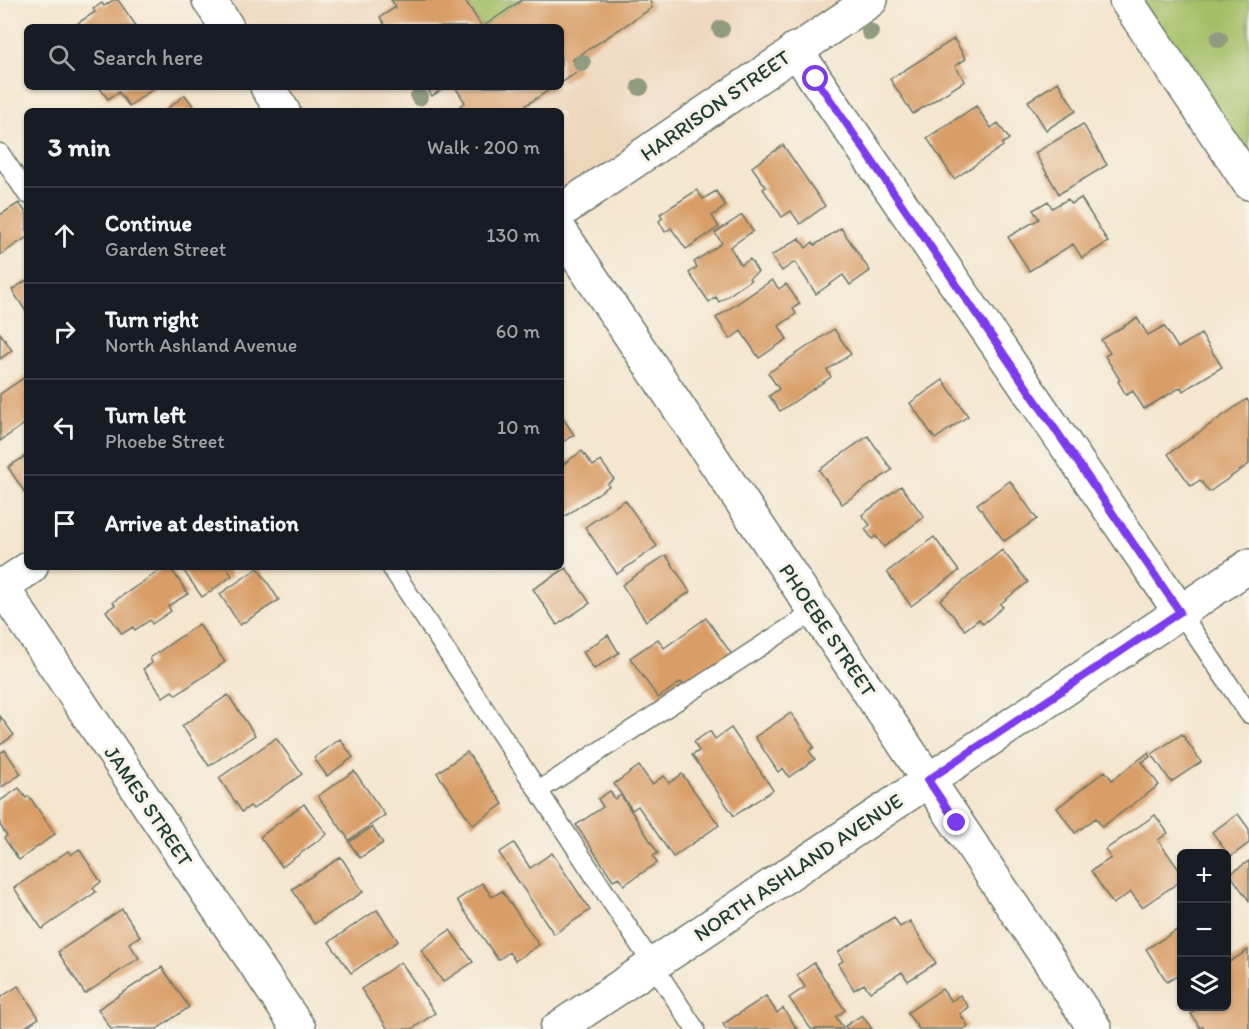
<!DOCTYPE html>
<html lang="en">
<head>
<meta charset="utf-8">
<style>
  body { margin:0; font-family:Itim,sans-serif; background:#242831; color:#f1f3f6 }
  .controls { position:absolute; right:18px; bottom:18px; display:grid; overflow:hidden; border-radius:9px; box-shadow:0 2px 4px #0004 }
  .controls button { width:54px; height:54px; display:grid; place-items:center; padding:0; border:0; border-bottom:2px solid #363941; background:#171b24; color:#f1f3f6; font:30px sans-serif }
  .stop { position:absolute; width:18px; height:18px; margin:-14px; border:4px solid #7c3aed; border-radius:50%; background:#fff }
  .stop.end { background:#7c3aed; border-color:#fff; box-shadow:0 2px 6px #0008 }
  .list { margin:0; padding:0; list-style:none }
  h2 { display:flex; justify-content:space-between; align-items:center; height:78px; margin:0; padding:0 24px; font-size:26px }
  h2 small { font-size:20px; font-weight:400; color:#9ea1a6 }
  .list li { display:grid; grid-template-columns:39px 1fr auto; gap:18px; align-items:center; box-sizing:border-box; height:96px; padding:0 24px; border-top:2px solid #363941 }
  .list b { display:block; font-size:22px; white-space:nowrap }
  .list p { margin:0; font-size:20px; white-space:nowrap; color:#9ea1a6 }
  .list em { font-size:20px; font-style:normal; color:#9ea1a6 }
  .icon { flex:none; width:33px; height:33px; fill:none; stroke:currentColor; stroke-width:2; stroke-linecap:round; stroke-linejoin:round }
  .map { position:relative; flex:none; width:1249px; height:1029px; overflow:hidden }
  .search { position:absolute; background:#171b24; box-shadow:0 2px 4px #0004; left:24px; top:24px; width:540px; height:66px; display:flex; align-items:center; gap:15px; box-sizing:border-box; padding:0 21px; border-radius:9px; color:#9ea1a6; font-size:22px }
  .panel { position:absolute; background:#171b24; box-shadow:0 2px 4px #0004; left:24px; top:108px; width:540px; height:462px; border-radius:9px }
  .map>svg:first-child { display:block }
  .built { fill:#eed6bb }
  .green { fill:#a3be65; stroke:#617e4c; stroke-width:1.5 }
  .building { fill:#d99e67 }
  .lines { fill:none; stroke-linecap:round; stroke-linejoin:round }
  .service-casing { stroke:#6a786a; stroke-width:21 }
  .minor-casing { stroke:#6a786a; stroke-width:36 }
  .service { stroke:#fff; stroke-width:18 }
  .minor { stroke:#fff; stroke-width:33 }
  .tree { fill:#919b80 }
  .route { stroke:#7c3aed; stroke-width:8 }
  .labels { text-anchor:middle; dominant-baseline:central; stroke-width:6; stroke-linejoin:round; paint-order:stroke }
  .street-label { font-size:21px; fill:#1f3d34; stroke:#f7f3e8 }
</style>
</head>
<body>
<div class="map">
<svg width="1249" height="1029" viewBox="0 0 1249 1029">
  <rect width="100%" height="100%" fill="#f7f3e8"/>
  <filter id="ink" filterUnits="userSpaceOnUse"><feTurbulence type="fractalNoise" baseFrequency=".0167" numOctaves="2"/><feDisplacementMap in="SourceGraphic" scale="12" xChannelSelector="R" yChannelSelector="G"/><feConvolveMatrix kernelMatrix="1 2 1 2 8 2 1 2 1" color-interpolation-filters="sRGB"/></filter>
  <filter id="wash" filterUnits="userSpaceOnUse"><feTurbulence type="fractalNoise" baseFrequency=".008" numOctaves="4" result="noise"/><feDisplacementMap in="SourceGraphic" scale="24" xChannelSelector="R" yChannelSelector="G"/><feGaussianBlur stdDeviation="1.35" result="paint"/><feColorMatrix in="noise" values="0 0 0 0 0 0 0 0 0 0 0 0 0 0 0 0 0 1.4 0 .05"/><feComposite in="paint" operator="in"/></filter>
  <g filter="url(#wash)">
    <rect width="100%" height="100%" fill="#f4e6cf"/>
    <path class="built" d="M 209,0 L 871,0 L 561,211 L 561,111 L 283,111 L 267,87 L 561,87 L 561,27 L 227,27 Z"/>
    <path class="green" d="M 465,0 L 522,0 L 482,27 Z
      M 1126,0 L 1249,0 L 1249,183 Z"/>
    <g id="blocks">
      <path class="building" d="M 113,0 L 118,0 L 137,27 L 81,27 L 78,23 L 95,12 L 93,9 L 102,3 L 104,6 Z
        M 391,0 L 465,0 L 482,27 L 522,0 L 650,0 L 652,8 L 572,60 L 580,70 L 561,83 L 561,27 L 386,27 L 380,17 L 396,7 Z
        M 954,39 L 966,59 L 955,66 L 965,81 L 913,114 L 890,79 Z
        M 1058,82 L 1076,111 L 1046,130 L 1028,101 Z
        M 99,87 L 156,87 L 129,106 L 119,92 L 108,99 Z
        M 426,87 L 446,87 L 432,96 Z
        M 455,87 L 554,87 L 517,111 L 463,111 L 460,106 L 465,102 Z
        M 185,95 L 197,111 L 164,111 Z
        M 976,106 L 991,128 L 998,123 L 1009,139 L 1002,144 L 1003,146 L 954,179 L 927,138 Z
        M 1083,124 L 1107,165 L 1059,194 L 1035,153 Z
        M 783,145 L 825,206 L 800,224 L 791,211 L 782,217 L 763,189 L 766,187 L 752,167 Z
        M 697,190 L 703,199 L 716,191 L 726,206 L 712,216 L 719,227 L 686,249 L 671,228 L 665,232 L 659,221 L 663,218 L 660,214 Z
        M 1081,198 L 1108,242 L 1082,258 L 1073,244 L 1029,271 L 1008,237 L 1039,219 L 1033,210 L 1048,201 L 1052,208 L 1068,199 L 1071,204 Z
        M 19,203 L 27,214 L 27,237 L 0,255 L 0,215 Z
        M 742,215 L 753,231 L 730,247 L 741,265 L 750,259 L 758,272 L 749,278 L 751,280 L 719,302 L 716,297 L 709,302 L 689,273 L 697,267 L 694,262 L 722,243 L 715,233 Z
        M 841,228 L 870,271 L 850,285 L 843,275 L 816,294 L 795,262 L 782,271 L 771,256 L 799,238 L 806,248 L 813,242 L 815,245 Z
        M 27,280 L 27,313 L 12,290 Z
        M 772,280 L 779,289 L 786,284 L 800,304 L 793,308 L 796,314 L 779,326 L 787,339 L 759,358 L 741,331 L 730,339 L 716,318 Z
        M 1137,318 L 1148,335 L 1164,326 L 1178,348 L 1201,334 L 1222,367 L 1183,391 L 1181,387 L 1144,409 L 1133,391 L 1126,395 L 1118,381 L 1120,380 L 1105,356 L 1110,353 L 1101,340 Z
        M 834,329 L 851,354 L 827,370 L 831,377 L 780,411 L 769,396 L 779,389 L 768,373 Z
        M 0,333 L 12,350 L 0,359 Z
        M 27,376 L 27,422 L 0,441 L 0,394 Z
        M 943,380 L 968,416 L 935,439 L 910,403 Z
        M 1247,399 L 1249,403 L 1249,464 L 1209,492 L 1200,480 L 1191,486 L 1168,454 Z
        M 561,415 L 574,435 L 561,443 Z
        M 868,436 L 892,470 L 842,504 L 819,470 Z
        M 582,451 L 593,466 L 601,461 L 614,479 L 607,484 L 609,486 L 561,519 L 561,466 Z
        M 27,455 L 27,496 L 8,467 Z
        M 1010,481 L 1037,519 L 1004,541 L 977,504 Z
        M 901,486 L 924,517 L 884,547 L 876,536 L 872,539 L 865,529 L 870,525 L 862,515 Z
        M 625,500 L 657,546 L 617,574 L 585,527 Z
        M 934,537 L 959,571 L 911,606 L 887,572 Z
        M 1002,550 L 1028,582 L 1000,604 L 1003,607 L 983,624 L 979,619 L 965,630 L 940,600 Z
        M 666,555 L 690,592 L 646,621 L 622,585 Z
        M 165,567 L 170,567 L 188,594 L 168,606 L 171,611 L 152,624 L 150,620 L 135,630 L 133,627 L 122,634 L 106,611 L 115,605 L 113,602 Z
        M 181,567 L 226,567 L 232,576 L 202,597 Z
        M 258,568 L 279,600 L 240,625 L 220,594 Z
        M 566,568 L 590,603 L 557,625 L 533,589 Z
        M 706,618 L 733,656 L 686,689 L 681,682 L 658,698 L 630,658 L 658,639 L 664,648 Z
        M 199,624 L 225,662 L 176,695 L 172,691 L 163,697 L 143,669 L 152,663 L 150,658 Z
        M 608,635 L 619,653 L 594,669 L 583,652 Z
        M 228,695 L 255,735 L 209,766 L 182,726 Z
        M 791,713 L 814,747 L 809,751 L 815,759 L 789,777 L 783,768 L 778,772 L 755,737 Z
        M 0,716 L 14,735 L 0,745 Z
        M 731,728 L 773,790 L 734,816 L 692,755 L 699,751 L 694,742 L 710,731 L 715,739 Z
        M 1182,734 L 1201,762 L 1171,782 L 1152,754 Z
        M 276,738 L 302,774 L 253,809 L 250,806 L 242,812 L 219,778 Z
        M 340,739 L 353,757 L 327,776 L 314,758 Z
        M 5,750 L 21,774 L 0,788 L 0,753 Z
        M 467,752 L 503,804 L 473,825 L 437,773 Z
        M 1148,753 L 1150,757 L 1142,762 L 1159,785 L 1102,827 L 1096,818 L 1075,833 L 1057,808 L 1105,771 L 1112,780 Z
        M 639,766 L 652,784 L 664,776 L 669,783 L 682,774 L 719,825 L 673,857 L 638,806 L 632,810 L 614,784 Z
        M 354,771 L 385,815 L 349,840 L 318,796 Z
        M 19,788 L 26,798 L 29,796 L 55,834 L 19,860 L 4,838 L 7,836 L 0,825 L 0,801 Z
        M 610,791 L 615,799 L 621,795 L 658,853 L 653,856 L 657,863 L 624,885 L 619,877 L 613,880 L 576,825 L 603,807 L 598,799 Z
        M 304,804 L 327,834 L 282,867 L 260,837 Z
        M 1238,814 L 1249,829 L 1249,843 L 1230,857 L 1212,832 Z
        M 1155,815 L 1168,833 L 1158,840 L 1182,874 L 1182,880 L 1142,907 L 1131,892 L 1113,904 L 1091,871 L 1111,858 L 1105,850 Z
        M 372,827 L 383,843 L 360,858 L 349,842 Z
        M 514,843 L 530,868 L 552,853 L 590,910 L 554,934 L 499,853 Z
        M 79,849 L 101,882 L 93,888 L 96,892 L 42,929 L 14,888 L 68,851 L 71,855 Z
        M 341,857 L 363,892 L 314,924 L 292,889 Z
        M 1249,861 L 1249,901 L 1230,874 Z
        M 482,883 L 492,897 L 502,891 L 539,945 L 515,961 L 509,952 L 498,960 L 457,900 Z
        M 122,909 L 140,936 L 129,943 L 139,958 L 85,994 L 58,952 Z
        M 377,910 L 398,941 L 351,973 L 329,942 Z
        M 894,917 L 900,927 L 910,921 L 936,963 L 908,981 L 902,972 L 870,992 L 864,984 L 854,990 L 838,964 L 843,961 L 838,952 Z
        M 1182,927 L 1182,973 L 1167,982 L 1146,949 Z
        M 450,930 L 473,962 L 443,982 L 421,950 Z
        M 1248,950 L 1249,1029 L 1205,1029 L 1203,1026 L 1200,1028 L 1191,1014 L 1194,1012 L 1191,1006 L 1226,1006 L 1226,964 Z
        M 401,962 L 435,1013 L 412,1029 L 388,1029 L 361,989 Z
        M 814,963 L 845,1010 L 836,1017 L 844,1029 L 811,1029 L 789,998 L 805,987 L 797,975 Z
        M 162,967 L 189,1007 L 157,1029 L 111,1029 L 98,1009 Z
        M 18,986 L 39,1018 L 22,1029 L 2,1029 L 0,1025 L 0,998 Z
        M 942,989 L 951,1001 L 960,995 L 969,1007 L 960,1014 L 968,1026 L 964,1029 L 919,1029 L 907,1013 Z
        M 766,996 L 777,1013 L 783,1008 L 797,1029 L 726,1029 L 723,1024 Z
        M 862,1015 L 872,1029 L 847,1029 L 845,1026 Z"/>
    </g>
  </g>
  <g filter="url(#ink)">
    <use href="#blocks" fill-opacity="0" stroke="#6a786a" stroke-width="1.5"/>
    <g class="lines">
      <g class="service-casing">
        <path id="service" d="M 0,153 L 27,194
          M 391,567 L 695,1029
          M 1180,612 L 1249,714
          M 538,791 L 815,611"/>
      </g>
      <g class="minor-casing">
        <path id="minor" d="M 209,0 L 227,27
          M 1126,0 L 1249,183
          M 795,49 L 1180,612
          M 267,87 L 283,111
          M 561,211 L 871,0
          M 561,232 L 1095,1029
          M 0,584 L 299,1029
          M 0,588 L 31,567
          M 557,1029 L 1249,566"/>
      </g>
      <use href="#service" class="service"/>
      <use href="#minor" class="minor"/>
    </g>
    <g class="tree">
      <circle cx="721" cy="29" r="9"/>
      <circle cx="870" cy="32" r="9"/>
      <circle cx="1219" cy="39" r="9"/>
      <circle cx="582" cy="63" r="9"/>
      <circle cx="640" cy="87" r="9"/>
      <circle cx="419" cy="97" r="9"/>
    </g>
  </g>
  <g class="lines" filter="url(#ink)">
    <path class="route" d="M 816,79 L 1180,612 L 928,780 L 957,823"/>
  </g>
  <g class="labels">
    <g class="street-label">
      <text transform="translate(715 105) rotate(-35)">HARRISON STREET</text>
      <text transform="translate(828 630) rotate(56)">PHOEBE STREET</text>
      <text transform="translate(149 806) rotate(56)">JAMES STREET</text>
      <text transform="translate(798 867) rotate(-34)">NORTH ASHLAND AVENUE</text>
    </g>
  </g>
</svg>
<div class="controls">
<button>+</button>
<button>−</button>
<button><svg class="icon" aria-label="layers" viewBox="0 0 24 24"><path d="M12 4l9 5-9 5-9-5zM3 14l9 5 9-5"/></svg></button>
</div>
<div class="stop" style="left:816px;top:79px"></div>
<div class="stop end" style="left:957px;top:823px"></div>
<div class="search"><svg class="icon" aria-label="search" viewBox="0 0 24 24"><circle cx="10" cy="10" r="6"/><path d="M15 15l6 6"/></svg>Search here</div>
<section class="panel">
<h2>3 min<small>Walk · 200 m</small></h2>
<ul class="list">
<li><svg class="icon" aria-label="ahead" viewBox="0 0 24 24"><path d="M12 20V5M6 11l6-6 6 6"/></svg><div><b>Continue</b><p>Garden Street</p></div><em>130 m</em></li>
<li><svg class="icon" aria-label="right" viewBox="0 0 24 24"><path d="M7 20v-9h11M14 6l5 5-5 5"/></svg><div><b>Turn right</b><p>North Ashland Avenue</p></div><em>60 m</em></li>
<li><svg class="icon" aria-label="left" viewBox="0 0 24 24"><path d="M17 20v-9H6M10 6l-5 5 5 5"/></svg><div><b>Turn left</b><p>Phoebe Street</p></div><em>10 m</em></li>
<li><svg class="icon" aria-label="arrive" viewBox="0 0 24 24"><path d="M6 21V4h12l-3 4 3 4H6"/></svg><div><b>Arrive at destination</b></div></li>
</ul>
</section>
</div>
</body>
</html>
